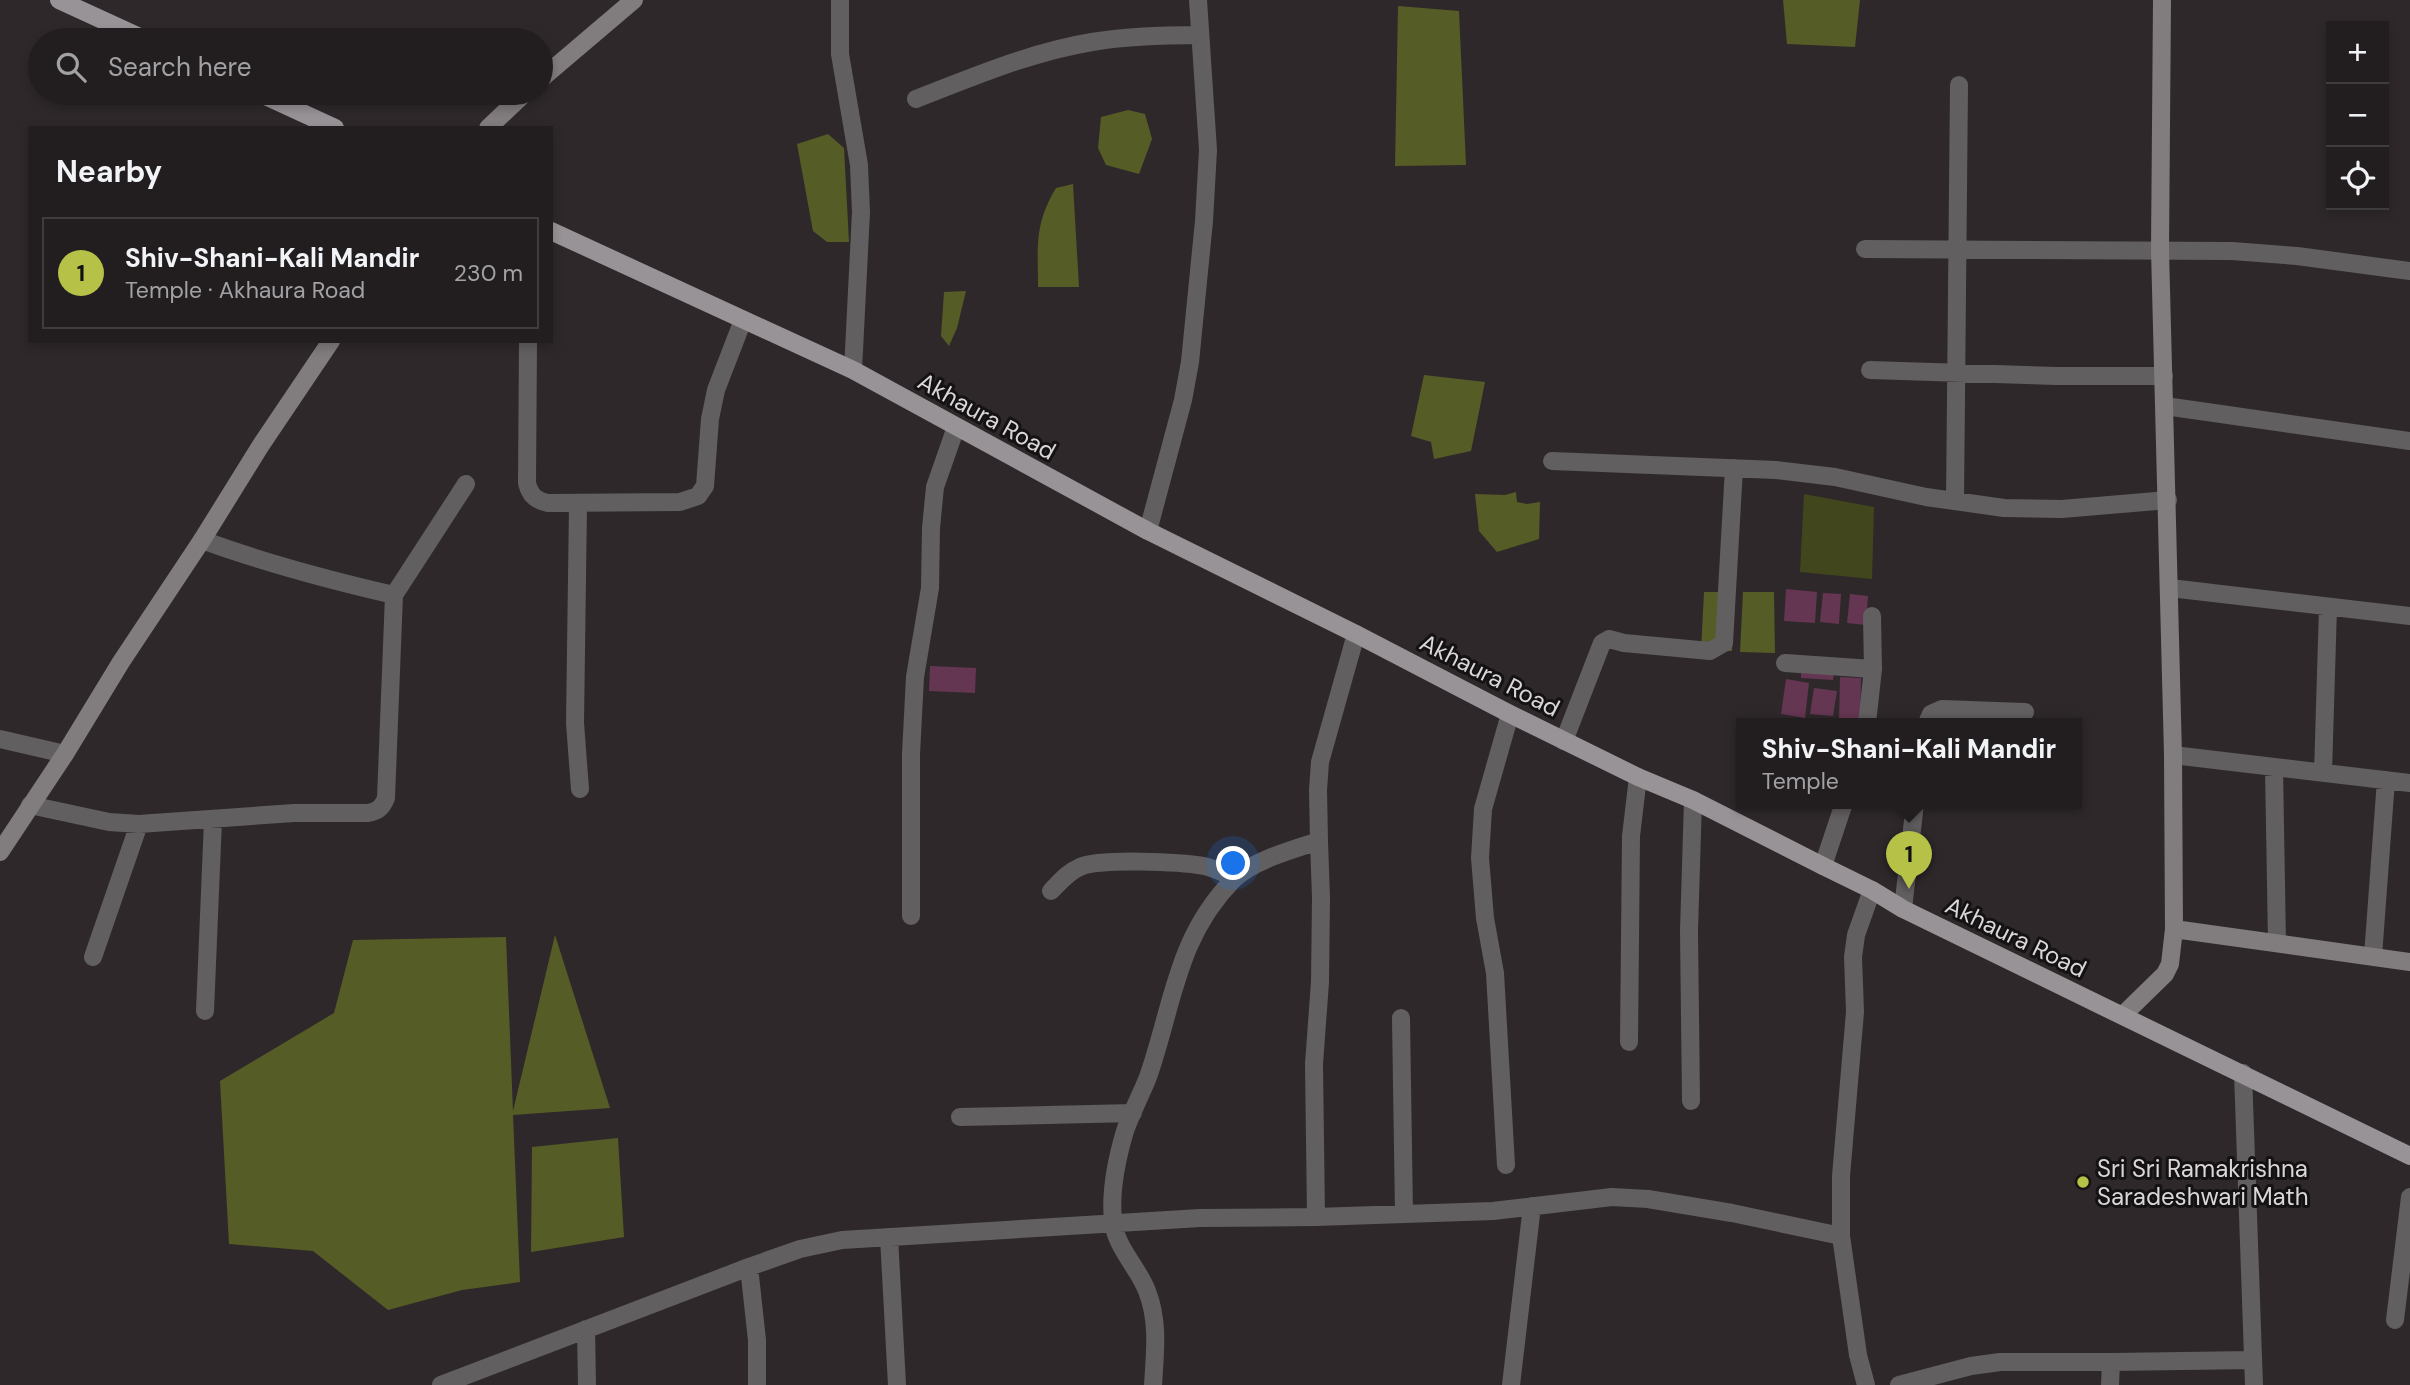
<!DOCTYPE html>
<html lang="en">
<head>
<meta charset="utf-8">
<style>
  body { margin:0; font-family:"DM Sans",sans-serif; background:#2e2b2d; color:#f1f3f6 }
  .controls { position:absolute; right:21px; top:21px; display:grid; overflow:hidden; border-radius:0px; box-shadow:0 4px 10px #0003 }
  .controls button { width:63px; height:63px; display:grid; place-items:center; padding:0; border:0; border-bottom:2px solid #3f3c3e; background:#221e20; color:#f1f3f6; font:35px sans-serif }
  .you { position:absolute; left:1234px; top:864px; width:24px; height:24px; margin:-18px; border:5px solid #fff; border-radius:50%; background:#1a73e8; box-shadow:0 0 0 10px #1a73e833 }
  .badge { display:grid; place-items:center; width:46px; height:46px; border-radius:50%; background:#b6c148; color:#111; font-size:23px; font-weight:700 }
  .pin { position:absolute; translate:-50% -58px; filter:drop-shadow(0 2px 4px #0008) }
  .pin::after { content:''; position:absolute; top:37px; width:24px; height:21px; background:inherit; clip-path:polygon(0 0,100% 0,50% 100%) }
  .popup { position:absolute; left:1736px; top:718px; width:346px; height:91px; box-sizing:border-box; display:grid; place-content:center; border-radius:0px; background:#221e20; filter:drop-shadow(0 2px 5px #0005); font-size:23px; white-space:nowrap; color:#a2a2a5 }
  .popup b { font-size:26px; color:#f1f3f6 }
  .popup::after { content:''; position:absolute; left:50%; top:100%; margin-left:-14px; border:14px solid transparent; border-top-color:#221e20 }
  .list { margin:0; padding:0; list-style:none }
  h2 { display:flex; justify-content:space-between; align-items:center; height:91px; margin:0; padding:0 28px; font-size:30px }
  h2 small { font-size:23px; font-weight:400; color:#a2a2a5 }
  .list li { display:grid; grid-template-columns:46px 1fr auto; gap:21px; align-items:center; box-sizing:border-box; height:112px; margin:0 14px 14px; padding:0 14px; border:2px solid #3f3c3e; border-radius:0px }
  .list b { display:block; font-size:26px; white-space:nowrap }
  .list p { margin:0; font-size:23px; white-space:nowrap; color:#a2a2a5 }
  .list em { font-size:23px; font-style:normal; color:#a2a2a5 }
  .icon { flex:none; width:38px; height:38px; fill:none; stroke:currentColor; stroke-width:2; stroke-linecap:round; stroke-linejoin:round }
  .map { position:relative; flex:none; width:2410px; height:1385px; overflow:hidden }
  .search { position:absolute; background:#221e20; box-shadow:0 4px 10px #0003; left:28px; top:28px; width:525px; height:77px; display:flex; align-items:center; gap:18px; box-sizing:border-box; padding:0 24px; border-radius:38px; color:#a2a2a5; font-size:26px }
  .panel { position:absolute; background:#221e20; box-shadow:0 4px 10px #0003; left:28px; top:126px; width:525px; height:217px; border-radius:0px }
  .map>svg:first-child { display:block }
  .green { fill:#42461c }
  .water { fill:#565c25 }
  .building { fill:#653652 }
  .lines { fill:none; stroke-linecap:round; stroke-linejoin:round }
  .street { stroke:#625f60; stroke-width:18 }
  .secondary { stroke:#817c7e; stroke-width:18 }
  .primary { stroke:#989396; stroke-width:18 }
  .poi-dot { fill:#b6c148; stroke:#141213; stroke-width:2.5 }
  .labels { text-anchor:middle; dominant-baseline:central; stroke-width:6; stroke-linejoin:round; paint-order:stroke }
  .street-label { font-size:24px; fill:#dbd7d9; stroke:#141213 }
  .poi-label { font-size:24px; fill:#dbd7d9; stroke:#141213; text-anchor:start }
</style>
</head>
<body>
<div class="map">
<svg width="2410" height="1385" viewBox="0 0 2410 1385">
  <rect width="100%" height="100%" fill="#2e282b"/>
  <path class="green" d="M 1804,494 L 1874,507 L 1872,579 L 1800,572 Z"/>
  <path class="water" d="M 1783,0 L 1860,0 L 1855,47 L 1787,44 Z
    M 1398,6 L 1459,11 L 1466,165 L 1395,166 Z
    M 1128,110 L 1145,114 L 1152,139 L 1139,174 L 1106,165 L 1098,148 L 1101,117 Z
    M 828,134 L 844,148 L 849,242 L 827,242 L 813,231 L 797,144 Z
    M 1073,184 L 1079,287 L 1038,287 C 1038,246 1034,225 1056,188 Z
    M 966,291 L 957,328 L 949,346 L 941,336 L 944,292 Z
    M 1424,375 L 1485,382 L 1471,451 L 1434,459 L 1431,442 L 1411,436 Z
    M 1516,492 L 1517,502 L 1527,504 L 1540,502 L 1539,539 L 1497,552 L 1479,531 L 1475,494 L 1505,495 Z
    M 1704,592 L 1734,592 L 1732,651 L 1701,651 Z
    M 1743,592 L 1774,592 L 1775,653 L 1740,652 Z
    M 555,935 L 610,1108 L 513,1115 L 520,1282 L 462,1290 L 388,1310 L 313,1251 L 229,1244 L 220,1081 L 334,1013 L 353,940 L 506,937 L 513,1111 Z
    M 618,1138 L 624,1237 L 531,1252 L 532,1147 Z"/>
  <path class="building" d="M 1786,589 L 1817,592 L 1815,623 L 1784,621 Z
    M 1823,593 L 1841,594 L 1839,624 L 1820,622 Z
    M 1850,594 L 1868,596 L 1866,625 L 1847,623 Z
    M 930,666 L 976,668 L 975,693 L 929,691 Z
    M 1801,668 L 1834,671 L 1833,680 L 1801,678 Z
    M 1840,677 L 1861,678 L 1860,723 L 1839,721 Z
    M 1786,679 L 1809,683 L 1805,718 L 1781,714 Z
    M 1814,688 L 1837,691 L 1833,716 L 1810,714 Z"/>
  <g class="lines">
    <path class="street" d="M 840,0 L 840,54 L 859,165 L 861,212 L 853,370
      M 916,99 C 973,77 1031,52 1092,42 C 1128,36 1164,35 1200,35
      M 1865,249 L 2232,251 L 2297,256 L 2410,271
      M 528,341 L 527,483 C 530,495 535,500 548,503 L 680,502 L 698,496 L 705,486 L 710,419 L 716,390 L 743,320
      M 1870,370 L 2056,376 L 2164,376
      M 2165,406 L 2410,441
      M 1552,461 L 1776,470 L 1835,477 L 1926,497 L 2004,508 L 2062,509 L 2168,500
      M 1955,501 L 1959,85
      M 578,505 L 575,723 L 580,789
      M 1148,531 L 1183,400 L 1190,362 L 1204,221 L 1208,150 L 1198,0
      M 202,540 C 265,563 329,580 394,595
      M 2170,588 L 2410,616
      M 1785,663 L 1873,669
      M 1867,723 L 1873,669 L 1872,616
      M 1927,723 L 1931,714 L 1942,709 L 2025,712
      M 0,739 L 65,754
      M 1564,741 L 1602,643 L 1609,639 L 1624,643 L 1710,651 L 1724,643 L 1734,468
      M 2173,755 L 2410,783
      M 2274,767 L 2277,943
      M 2323,773 L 2328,607
      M 30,805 L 109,822 L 139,824 L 294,813 L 368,813 C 378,811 382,808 386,798 L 394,595 L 466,484
      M 1823,866 L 1844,803
      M 1051,891 C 1060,882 1068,872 1080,867 C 1100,858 1181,862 1204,866 C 1215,868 1225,874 1235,878
      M 1903,909 L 1915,803
      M 911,916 L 911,754 L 915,677 L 930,588 L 931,528 L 935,487 L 956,427
      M 2373,956 L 2386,780
      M 93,957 L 139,824
      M 205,1011 L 213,820
      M 1401,1018 L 1404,1214
      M 1629,1042 L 1631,836 L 1638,777
      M 2243,1073 L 2254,1385
      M 1691,1101 L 1689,931 L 1693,800
      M 960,1117 L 1133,1113
      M 1506,1165 L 1495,973 L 1485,918 L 1480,858 L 1483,809 L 1510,714
      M 1316,1217 L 1314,1064 L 1320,982 L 1321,898 L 1319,841
      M 889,1237 L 897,1385
      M 749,1267 L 757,1340 L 757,1385
      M 2395,1320 L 2410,1197
      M 586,1329 L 587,1385
      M 441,1385 L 749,1267 L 800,1249 L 842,1240 L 1200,1218 L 1316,1217 L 1493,1211 L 1612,1197 L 1648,1199 L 1732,1213 L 1841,1236
      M 1153,1385 C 1155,1353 1159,1321 1147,1291 C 1138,1267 1115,1247 1113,1220 C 1110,1192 1117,1158 1125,1131 C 1131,1113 1141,1095 1148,1077 C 1173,1006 1176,938 1233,880 C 1252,861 1293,849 1319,841 L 1318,790 L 1320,762 L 1356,634
      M 1511,1385 L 1532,1206
      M 1866,1385 L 1858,1355 L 1841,1236 L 1841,1176 L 1855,1012 L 1853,957 L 1856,935 L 1872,890
      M 1899,1385 L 1971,1366 L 2000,1362 L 2111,1362
      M 2110,1385 L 2111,1362 L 2253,1360"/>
    <path class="secondary" d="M 541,79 L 634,0
      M 488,128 L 525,93
      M 0,852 L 65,754 L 121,662 L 202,540 L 261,445 L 331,341
      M 2174,929 L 2410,962
      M 2123,1015 L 2165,974 L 2170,964 L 2174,929 L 2173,755 L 2160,250 L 2162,0"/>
    <path class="primary" d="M 59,0 L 146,40
      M 259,93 L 335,128
      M 551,231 L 853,370 L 1148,531 L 1356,634 L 1510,714 L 1638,777 L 1693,800 L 1823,866 L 1872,890 L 1903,909 L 2410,1156"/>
  </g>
  <circle class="poi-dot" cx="2083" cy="1182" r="7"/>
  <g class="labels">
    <g class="street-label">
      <text transform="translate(987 416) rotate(29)">Akhaura Road</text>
      <text transform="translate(1490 675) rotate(27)">Akhaura Road</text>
      <text transform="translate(2016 937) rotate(26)">Akhaura Road</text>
    </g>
    <g class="poi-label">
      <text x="2097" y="1168">Sri Sri Ramakrishna<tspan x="2097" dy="28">Saradeshwari Math</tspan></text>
    </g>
  </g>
</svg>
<div class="controls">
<button>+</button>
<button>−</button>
<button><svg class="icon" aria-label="locate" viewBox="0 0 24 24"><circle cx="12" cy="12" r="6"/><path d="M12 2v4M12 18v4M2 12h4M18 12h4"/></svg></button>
</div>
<div class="you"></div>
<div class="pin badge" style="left:1909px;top:889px">1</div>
<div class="popup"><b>Shiv-Shani-Kali Mandir</b>Temple</div>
<div class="search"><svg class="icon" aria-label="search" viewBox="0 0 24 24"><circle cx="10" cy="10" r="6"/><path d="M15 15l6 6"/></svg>Search here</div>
<section class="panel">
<h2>Nearby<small></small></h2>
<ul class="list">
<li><span class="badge">1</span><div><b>Shiv-Shani-Kali Mandir</b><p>Temple · Akhaura Road</p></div><em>230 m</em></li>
</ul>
</section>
</div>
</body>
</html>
